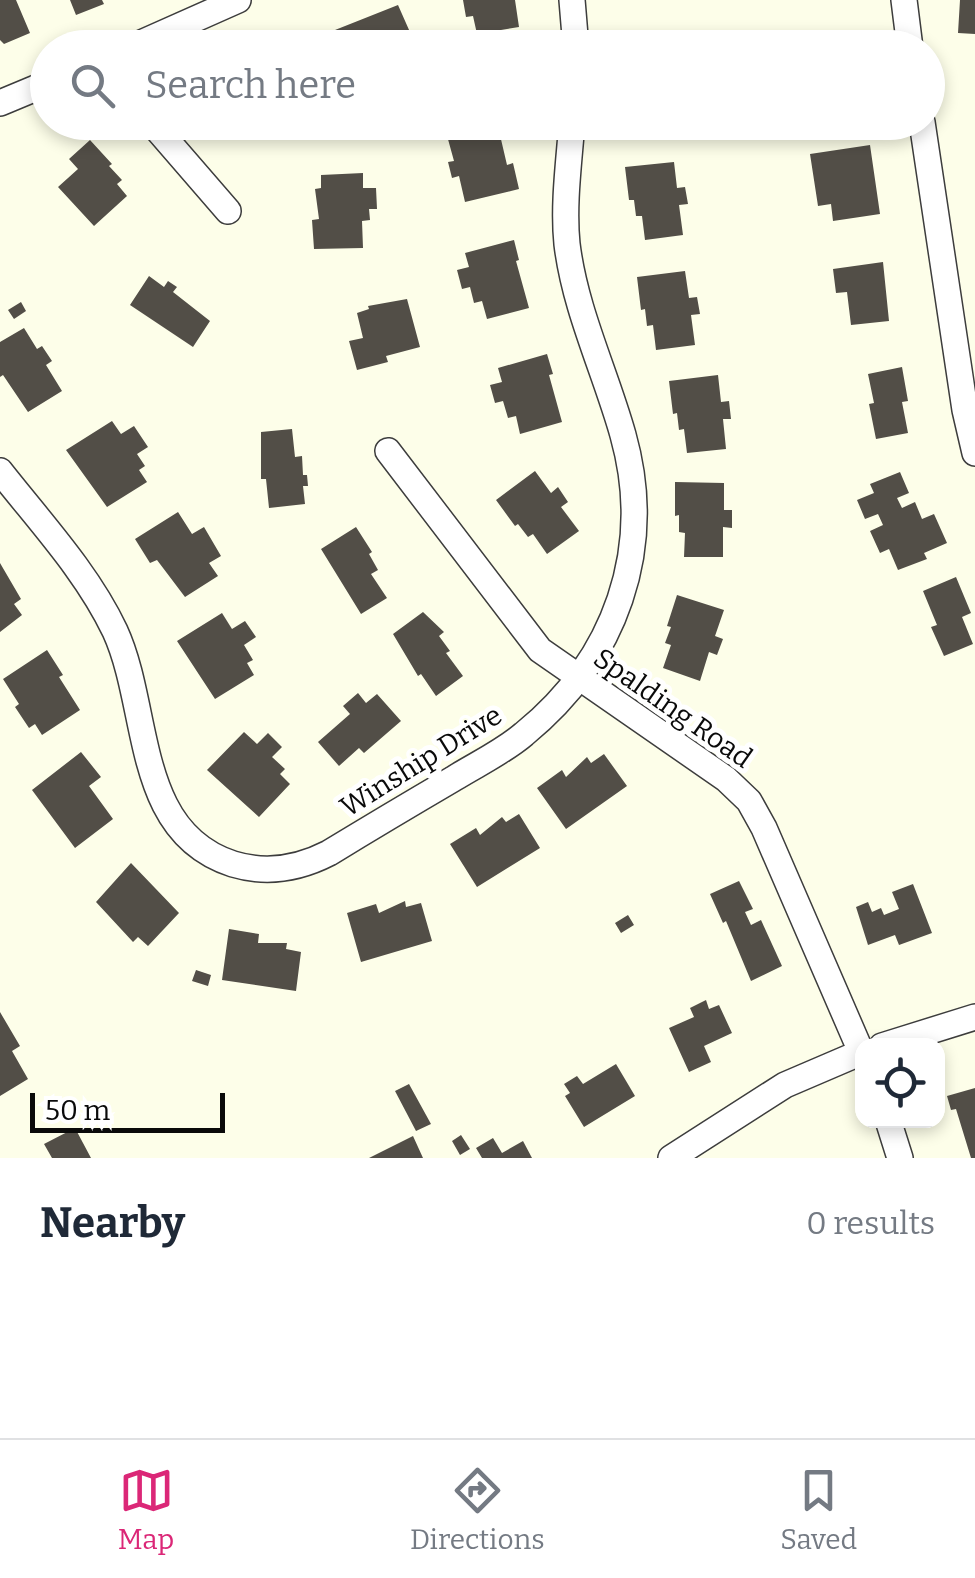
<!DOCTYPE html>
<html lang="en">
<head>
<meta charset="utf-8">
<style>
  body { margin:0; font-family:Bitter,serif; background:#f2f2f3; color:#1f2937 }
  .controls { position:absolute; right:30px; bottom:30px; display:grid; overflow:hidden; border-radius:20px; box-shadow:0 5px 15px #0003 }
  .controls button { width:90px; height:90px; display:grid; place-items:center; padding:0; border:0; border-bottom:2px solid #e0e1e3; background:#fff; color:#1f2937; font:50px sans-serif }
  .scale { position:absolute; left:30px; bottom:25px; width:195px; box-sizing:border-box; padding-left:10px; border:5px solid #0a0a0a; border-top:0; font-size:28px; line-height:35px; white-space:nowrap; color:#0a0a0a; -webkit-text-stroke:8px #fff; paint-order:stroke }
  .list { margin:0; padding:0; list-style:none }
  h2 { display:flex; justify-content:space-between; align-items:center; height:130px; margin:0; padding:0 40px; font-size:42px }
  h2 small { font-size:32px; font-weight:400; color:#747a83 }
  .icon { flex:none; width:55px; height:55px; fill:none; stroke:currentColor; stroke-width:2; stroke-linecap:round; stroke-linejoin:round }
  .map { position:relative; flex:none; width:975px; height:1158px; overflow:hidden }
  .search { position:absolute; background:#fff; box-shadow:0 5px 15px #0003; left:30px; right:30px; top:30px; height:110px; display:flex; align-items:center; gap:25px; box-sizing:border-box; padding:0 35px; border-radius:55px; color:#747a83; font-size:38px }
  .sheet { height:280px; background:#fff }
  nav { display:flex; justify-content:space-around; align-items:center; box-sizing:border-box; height:140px; border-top:2px solid #e0e1e3; background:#fff; font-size:28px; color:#747a83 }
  nav a { display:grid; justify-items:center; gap:5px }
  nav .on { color:#db2777 }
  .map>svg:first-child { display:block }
  .building { fill:#524e47 }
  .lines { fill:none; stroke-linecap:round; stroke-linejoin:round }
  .street-casing { stroke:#3d3d3d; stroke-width:28 }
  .street { stroke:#fff; stroke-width:25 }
  .labels { text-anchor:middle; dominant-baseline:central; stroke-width:10; stroke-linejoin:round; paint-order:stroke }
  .street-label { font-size:28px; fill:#0a0a0a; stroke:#fff }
</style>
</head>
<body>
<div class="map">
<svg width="975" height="1158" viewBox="0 0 975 1158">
  <rect width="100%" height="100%" fill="#fdfee9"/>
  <path class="building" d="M 0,0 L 16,0 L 30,33 L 4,44 L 0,40 Z
    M 70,0 L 102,0 L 104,4 L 76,15 Z
    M 463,0 L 515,0 L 519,27 L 477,34 L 473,16 L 466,17 Z
    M 960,0 L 975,0 L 975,34 L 958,33 Z
    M 398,5 L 417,48 L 343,48 L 335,30 Z
    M 855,34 L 857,48 L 795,48 L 794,43 Z
    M 258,122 L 285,122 L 281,136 L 256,128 Z
    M 326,122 L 338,122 L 343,133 L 333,138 Z
    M 452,122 L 491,122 L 494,137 L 500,135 L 507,165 L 513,163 L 519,189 L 465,202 L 459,176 L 452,178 L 448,162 L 454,161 L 446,132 L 454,131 Z
    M 90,140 L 112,164 L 109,166 L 122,180 L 117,184 L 127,196 L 94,226 L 58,187 L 78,169 L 69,159 Z
    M 870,145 L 880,214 L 833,221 L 831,204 L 818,206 L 810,154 Z
    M 674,162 L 677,188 L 685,187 L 688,204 L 679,205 L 683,235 L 645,240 L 642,216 L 636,216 L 634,200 L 629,200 L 625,167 Z
    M 363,173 L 363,188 L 376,188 L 377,209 L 369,209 L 370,220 L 362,221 L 363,248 L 314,249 L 312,220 L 319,219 L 315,189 L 321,188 L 321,175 Z
    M 514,240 L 519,260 L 516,261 L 529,308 L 487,319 L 482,301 L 474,303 L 470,287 L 462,289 L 457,270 L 469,267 L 465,253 Z
    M 883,262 L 889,321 L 851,325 L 847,292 L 836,293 L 833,269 Z
    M 685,271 L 689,298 L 697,297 L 700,314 L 691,315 L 695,345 L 656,350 L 653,325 L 647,326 L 645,309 L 641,310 L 637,277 Z
    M 149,276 L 164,287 L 168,281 L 177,287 L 173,292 L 210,321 L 193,347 L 130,305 Z
    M 407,299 L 420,347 L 386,356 L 388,362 L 357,370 L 349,341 L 363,338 L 357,313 L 369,309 L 368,306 Z
    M 21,302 L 26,311 L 14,319 L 8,310 Z
    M 24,328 L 37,349 L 42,346 L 52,361 L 46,365 L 62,391 L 28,412 L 3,375 L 0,377 L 0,342 Z
    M 547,354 L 553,374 L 549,375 L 562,422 L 520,434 L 516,416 L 508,418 L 503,401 L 495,403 L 490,385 L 502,382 L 498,368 Z
    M 902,367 L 908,401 L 902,402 L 908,433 L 876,439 L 869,404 L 874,403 L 868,374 Z
    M 718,375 L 721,402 L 729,401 L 731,419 L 723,419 L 726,449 L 687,453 L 684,429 L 679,430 L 677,413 L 673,414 L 669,381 Z
    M 112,421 L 121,434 L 134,426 L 148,447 L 137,454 L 145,466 L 139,470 L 147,482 L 107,507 L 66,450 Z
    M 292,429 L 295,457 L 302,456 L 303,475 L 307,475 L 308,486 L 303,486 L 305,504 L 269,508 L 266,479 L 261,479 L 261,432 Z
    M 535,471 L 551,493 L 558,487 L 568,502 L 561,507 L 579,531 L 547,554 L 533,534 L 528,537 L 518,524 L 515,526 L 496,500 Z
    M 900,472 L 909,493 L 897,498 L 902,508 L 915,502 L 922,519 L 934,514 L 947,543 L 924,553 L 927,559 L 898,570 L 889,549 L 880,553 L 870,531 L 883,525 L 878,514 L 865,519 L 857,500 L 874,493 L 870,484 Z
    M 675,482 L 724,483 L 724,510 L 732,510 L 732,528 L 723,527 L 723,557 L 684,557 L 685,533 L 679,532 L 679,515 L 675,516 Z
    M 178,512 L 192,534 L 204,527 L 221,556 L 209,563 L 218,576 L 185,597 L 157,560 L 150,563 L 135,539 Z
    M 356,527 L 372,552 L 369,554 L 378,570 L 371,574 L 387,598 L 361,614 L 321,549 Z
    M 0,563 L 21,599 L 14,604 L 22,615 L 0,632 Z
    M 956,577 L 971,613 L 962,617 L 973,644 L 944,656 L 931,627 L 937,625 L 923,591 Z
    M 677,595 L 724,610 L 715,636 L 723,639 L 717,655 L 709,652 L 700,681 L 663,668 L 671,645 L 665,643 L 671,627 L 667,626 Z
    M 423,612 L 444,632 L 439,636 L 450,651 L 446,653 L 463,676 L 436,696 L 421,674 L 418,676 L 393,634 Z
    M 222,613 L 232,629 L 245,621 L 256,637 L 244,645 L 253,660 L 247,663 L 254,675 L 215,699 L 177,641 Z
    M 47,650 L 63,675 L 59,677 L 80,710 L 42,735 L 35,724 L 29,728 L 15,707 L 19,704 L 3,679 Z
    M 358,693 L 366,703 L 377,694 L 401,721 L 364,753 L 359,748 L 339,766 L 318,742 L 350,714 L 343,706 Z
    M 244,732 L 257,744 L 268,733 L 282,747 L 272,757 L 285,769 L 280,774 L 290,784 L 259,817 L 207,770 Z
    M 81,752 L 101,777 L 89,786 L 113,819 L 75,848 L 32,790 Z
    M 604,754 L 627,786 L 566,829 L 537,788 L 562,770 L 566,777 L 587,757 L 591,763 Z
    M 519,814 L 540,848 L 477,887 L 450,844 L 476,828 L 480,835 L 502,817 L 506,822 Z
    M 131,863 L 179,913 L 148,946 L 138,937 L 133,942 L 96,902 Z
    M 739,881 L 753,909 L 745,912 L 751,925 L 761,920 L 782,966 L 751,981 L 726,921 L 723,923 L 710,894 Z
    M 913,884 L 932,933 L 899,945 L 895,935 L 868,945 L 856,907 L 868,902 L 872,912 L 881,908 L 884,915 L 899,909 L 892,892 Z
    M 405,901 L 406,907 L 421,903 L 432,941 L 361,962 L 347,913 L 376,904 L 379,913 Z
    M 628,915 L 634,925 L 621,933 L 615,923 Z
    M 229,929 L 259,934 L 258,943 L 287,943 L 286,949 L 301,952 L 296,991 L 222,980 Z
    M 196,970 L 211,975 L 208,986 L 192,981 Z
    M 706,1000 L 709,1009 L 719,1005 L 732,1033 L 704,1046 L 711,1062 L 689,1072 L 669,1028 L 694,1017 L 690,1008 Z
    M 0,1012 L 20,1046 L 12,1051 L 28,1079 L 0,1096 Z
    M 616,1064 L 635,1096 L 584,1127 L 565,1096 L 570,1093 L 564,1084 L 577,1076 L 583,1084 Z
    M 409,1084 L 431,1124 L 416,1131 L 395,1091 Z
    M 975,1088 L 975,1158 L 971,1158 L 956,1109 L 951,1110 L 947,1096 Z
    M 75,1128 L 91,1158 L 52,1158 L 44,1144 Z
    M 461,1135 L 470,1149 L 460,1155 L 452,1141 Z
    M 413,1136 L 423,1158 L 369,1158 Z
    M 493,1138 L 502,1153 L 523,1141 L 532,1158 L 482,1158 L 476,1148 Z"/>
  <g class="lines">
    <g class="street-casing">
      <path id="street" d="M 572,0 L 576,48
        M 904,0 L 910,48
        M 130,48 L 238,0
        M 0,103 L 48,83
        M 151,122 L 228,211
        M 922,122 L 965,410 L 975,453
        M 388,451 L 540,650 L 726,779 L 749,801 L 764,828 L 862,1054
        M 0,471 C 40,522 87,572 115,631 C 151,709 133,832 233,864 C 266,874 298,869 329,853 C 370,828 412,803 453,779 C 477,764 503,752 524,734 C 616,659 655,549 623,435 C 605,371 575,310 567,244 C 563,205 569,162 572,122
        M 882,1046 L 975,1017
        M 888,1120 L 900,1158
        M 671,1158 L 785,1085 L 862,1052"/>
    </g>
    <use href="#street" class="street"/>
  </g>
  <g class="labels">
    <g class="street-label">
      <text transform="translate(673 708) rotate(35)">Spalding Road</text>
      <text transform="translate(421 761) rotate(-32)">Winship Drive</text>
    </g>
  </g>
</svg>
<div class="controls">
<button><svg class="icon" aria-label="locate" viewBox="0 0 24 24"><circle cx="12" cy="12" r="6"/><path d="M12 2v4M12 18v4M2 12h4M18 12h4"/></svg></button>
</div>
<div class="scale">50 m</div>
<div class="search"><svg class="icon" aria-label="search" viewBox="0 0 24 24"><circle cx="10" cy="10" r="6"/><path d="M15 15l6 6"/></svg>Search here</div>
</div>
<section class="sheet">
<h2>Nearby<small>0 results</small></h2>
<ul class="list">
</ul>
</section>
<nav>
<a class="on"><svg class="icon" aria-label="map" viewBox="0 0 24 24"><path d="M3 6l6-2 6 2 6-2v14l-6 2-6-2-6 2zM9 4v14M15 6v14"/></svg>Map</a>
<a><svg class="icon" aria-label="directions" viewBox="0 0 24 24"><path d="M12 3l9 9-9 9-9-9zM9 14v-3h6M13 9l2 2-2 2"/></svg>Directions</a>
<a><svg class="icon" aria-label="saved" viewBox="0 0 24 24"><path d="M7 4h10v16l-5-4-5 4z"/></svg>Saved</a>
</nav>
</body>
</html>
